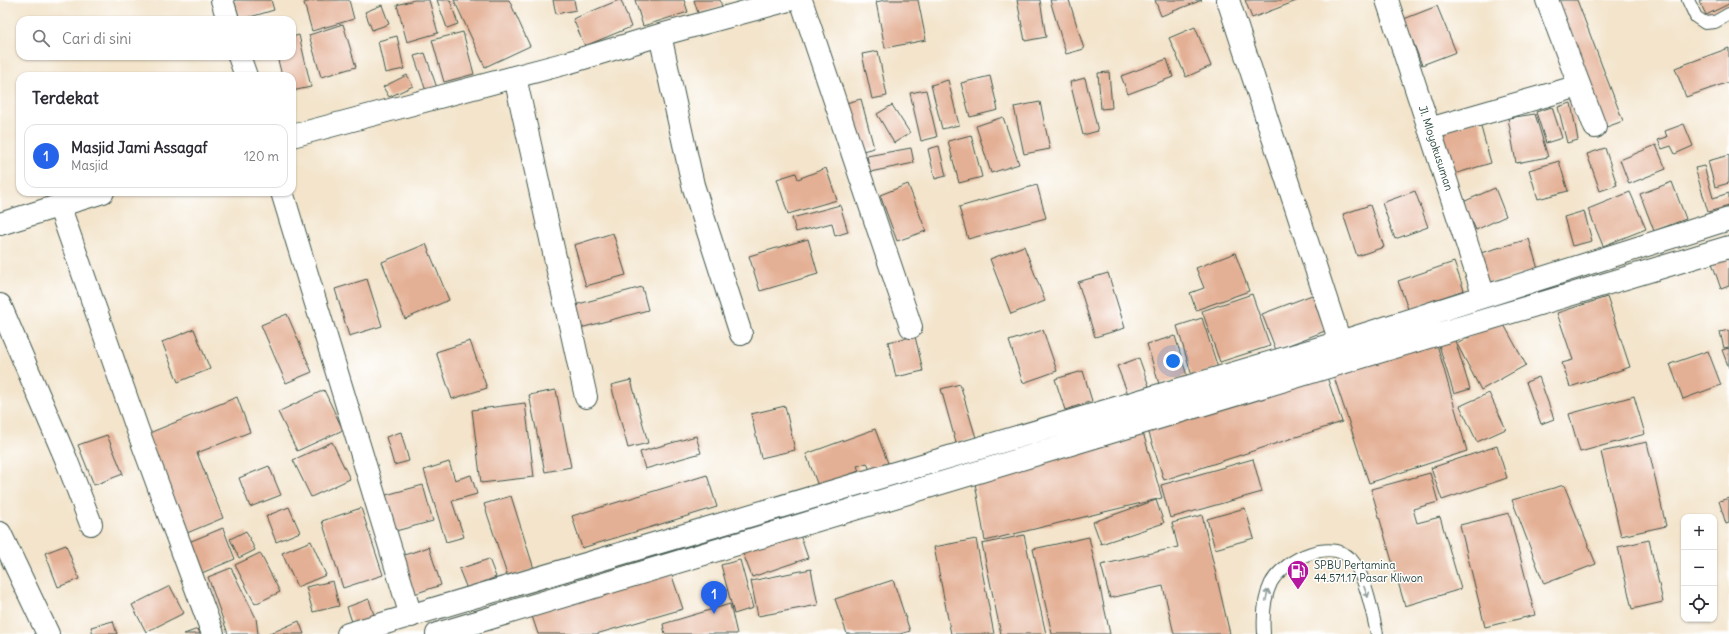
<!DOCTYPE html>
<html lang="id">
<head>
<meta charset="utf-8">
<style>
  body { margin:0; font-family:Delius,sans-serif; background:#f2f2f3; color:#2b2b33 }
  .controls { position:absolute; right:12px; bottom:12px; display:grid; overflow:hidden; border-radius:8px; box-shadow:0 1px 3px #0004 }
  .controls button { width:36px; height:36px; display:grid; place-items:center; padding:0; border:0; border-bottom:1px solid #e1e1e2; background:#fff; color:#2b2b33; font:20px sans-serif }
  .you { position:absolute; left:1173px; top:361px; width:14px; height:14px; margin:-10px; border:3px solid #fff; border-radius:50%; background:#1a73e8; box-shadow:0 0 0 6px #1a73e833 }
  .badge { display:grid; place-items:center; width:26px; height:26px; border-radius:50%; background:#2563eb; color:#fff; font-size:13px; font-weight:700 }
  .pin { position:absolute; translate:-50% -33px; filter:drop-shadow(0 1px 2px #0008) }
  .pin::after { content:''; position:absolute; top:21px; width:14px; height:12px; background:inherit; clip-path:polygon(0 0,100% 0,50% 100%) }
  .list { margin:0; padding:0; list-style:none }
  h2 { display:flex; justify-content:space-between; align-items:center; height:52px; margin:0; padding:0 16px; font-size:17px }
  h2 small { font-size:13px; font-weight:400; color:#7c7c81 }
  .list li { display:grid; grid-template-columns:26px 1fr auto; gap:12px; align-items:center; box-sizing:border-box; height:64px; margin:0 8px 8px; padding:0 8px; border:1px solid #e1e1e2; border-radius:12px }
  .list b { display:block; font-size:15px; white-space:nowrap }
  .list p { margin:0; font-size:13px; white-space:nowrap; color:#7c7c81 }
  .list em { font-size:13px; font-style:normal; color:#7c7c81 }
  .icon { flex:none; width:22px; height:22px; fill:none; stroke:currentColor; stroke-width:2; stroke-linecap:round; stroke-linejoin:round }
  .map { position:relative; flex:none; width:1729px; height:634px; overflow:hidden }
  .search { position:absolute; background:#fff; box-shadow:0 1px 3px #0004; left:16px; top:16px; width:280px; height:44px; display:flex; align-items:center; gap:10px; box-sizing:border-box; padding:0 14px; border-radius:12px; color:#7c7c81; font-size:15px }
  .panel { position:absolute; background:#fff; box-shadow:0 1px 3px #0004; left:16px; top:72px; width:280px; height:124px; border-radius:12px }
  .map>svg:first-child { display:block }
  .building { fill:#e4b095 }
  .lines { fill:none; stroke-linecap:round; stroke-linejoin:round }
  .service-casing { stroke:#3f564b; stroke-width:14 }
  .minor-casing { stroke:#3f564b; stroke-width:24 }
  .service { stroke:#fff; stroke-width:12 }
  .minor { stroke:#fff; stroke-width:22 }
  .oneway { stroke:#8f9e9a }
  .labels { text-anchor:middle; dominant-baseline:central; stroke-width:3; stroke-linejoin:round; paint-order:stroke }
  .street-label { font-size:11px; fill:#1f3d34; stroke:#fff }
  .poi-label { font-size:11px; fill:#1f3d34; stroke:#fff; text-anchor:start }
</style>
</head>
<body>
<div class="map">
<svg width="1729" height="634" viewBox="0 0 1729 634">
  <rect width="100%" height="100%" fill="#fff"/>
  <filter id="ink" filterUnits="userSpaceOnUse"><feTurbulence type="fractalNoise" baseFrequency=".025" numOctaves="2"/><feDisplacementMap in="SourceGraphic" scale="8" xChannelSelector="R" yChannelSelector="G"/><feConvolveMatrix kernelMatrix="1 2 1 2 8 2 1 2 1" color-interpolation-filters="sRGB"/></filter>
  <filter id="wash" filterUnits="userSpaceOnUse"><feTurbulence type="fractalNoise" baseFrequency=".012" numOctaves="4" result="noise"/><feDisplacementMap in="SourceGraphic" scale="16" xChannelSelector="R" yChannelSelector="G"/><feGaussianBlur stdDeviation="0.9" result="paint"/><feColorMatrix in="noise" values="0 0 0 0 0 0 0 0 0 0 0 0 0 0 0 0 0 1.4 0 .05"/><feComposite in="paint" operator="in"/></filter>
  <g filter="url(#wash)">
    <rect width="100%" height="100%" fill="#f3e4cb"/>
    <g id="blocks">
      <path class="building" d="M 234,0 L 271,0 L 274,10 L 240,20 Z
        M 315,0 L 349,0 L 354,19 L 312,31 L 304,3 Z
        M 414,0 L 429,0 L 438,33 L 407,42 L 397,5 Z
        M 437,0 L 450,0 L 458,24 L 447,28 Z
        M 454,0 L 509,0 L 530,46 L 485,67 Z
        M 553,0 L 574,0 L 576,10 L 556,14 Z
        M 619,0 L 621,0 L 631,27 L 585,46 L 573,19 Z
        M 635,0 L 684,0 L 688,12 L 643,26 Z
        M 694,0 L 720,0 L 722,7 L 698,13 Z
        M 885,0 L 918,0 L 926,40 L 885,48 L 876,2 Z
        M 1017,0 L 1040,0 L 1046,37 L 1025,41 Z
        M 1050,0 L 1069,0 L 1084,49 L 1066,54 Z
        M 1155,0 L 1202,0 L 1161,16 Z
        M 1245,0 L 1299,0 L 1252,18 Z
        M 1555,0 L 1577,0 L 1623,121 L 1604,128 Z
        M 1699,0 L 1729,0 L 1729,4 L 1706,15 Z
        M 382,5 L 389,24 L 372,30 L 365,12 Z
        M 1437,6 L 1456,52 L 1422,65 L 1404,19 Z
        M 343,24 L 356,67 L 321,77 L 309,35 Z
        M 1195,27 L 1211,66 L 1186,77 L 1169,38 Z
        M 463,32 L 474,74 L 444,82 L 432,40 Z
        M 299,35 L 311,87 L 292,91 L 292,76 L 282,76 L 277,56 L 292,56 L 292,37 Z
        M 397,36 L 404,69 L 385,73 L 378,41 Z
        M 1729,48 L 1729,82 L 1686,97 L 1675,68 Z
        M 878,51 L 887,96 L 872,99 L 862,54 Z
        M 425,53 L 437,88 L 426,91 L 414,56 Z
        M 1167,59 L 1173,77 L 1128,94 L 1121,76 Z
        M 1109,72 L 1112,108 L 1101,109 L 1098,73 Z
        M 407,75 L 413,86 L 389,97 L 383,87 Z
        M 990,76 L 998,110 L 970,117 L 961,83 Z
        M 1085,78 L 1098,131 L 1083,135 L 1070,82 Z
        M 948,80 L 959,125 L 942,129 L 931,85 Z
        M 926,90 L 937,137 L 921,141 L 910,93 Z
        M 861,99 L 874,148 L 859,152 L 846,103 Z
        M 1040,102 L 1050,149 L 1024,154 L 1014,107 Z
        M 1571,103 L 1578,140 L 1567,143 L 1558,107 Z
        M 892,105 L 910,133 L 894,143 L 877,114 Z
        M 1552,107 L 1562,138 L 1546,143 L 1536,112 Z
        M 1535,114 L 1548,157 L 1516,163 L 1508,118 Z
        M 1003,117 L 1019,164 L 991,173 L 976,126 Z
        M 1479,120 L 1491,163 L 1447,176 L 1435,133 Z
        M 1684,124 L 1693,146 L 1675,154 L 1671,146 L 1662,149 L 1658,140 L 1667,137 L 1665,131 Z
        M 971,135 L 982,177 L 959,183 L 948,141 Z
        M 1656,145 L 1666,169 L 1629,184 L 1620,160 Z
        M 939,146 L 946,176 L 935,179 L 928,149 Z
        M 911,148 L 914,163 L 870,172 L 867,156 Z
        M 1605,148 L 1617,185 L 1600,191 L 1587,154 Z
        M 1729,155 L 1729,183 L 1715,187 L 1708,161 Z
        M 1559,161 L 1568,191 L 1538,199 L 1529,170 Z
        M 1704,166 L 1713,198 L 1729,193 L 1729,206 L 1708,212 L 1695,168 Z
        M 826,168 L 837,200 L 788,214 L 777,179 L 796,173 L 798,179 Z
        M 1672,182 L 1686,219 L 1654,231 L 1640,194 Z
        M 908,184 L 926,231 L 897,241 L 880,195 Z
        M 1037,185 L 1046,218 L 968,239 L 959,207 Z
        M 1495,188 L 1506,216 L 1476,230 L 1463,202 Z
        M 1415,191 L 1428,227 L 1395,239 L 1382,203 Z
        M 1630,192 L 1646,229 L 1603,246 L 1588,209 Z
        M 840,205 L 848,232 L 835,236 L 832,223 L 796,232 L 792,218 Z
        M 1370,205 L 1384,247 L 1357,256 L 1343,214 Z
        M 1584,211 L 1592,241 L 1572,246 L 1564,217 Z
        M 613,233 L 626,275 L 586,286 L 574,245 Z
        M 808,239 L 818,274 L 760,291 L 749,256 Z
        M 1529,239 L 1538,269 L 1485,284 L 1477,254 Z
        M 426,244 L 449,300 L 405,319 L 382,262 Z
        M 1024,246 L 1045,301 L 1011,314 L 990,259 Z
        M 1729,250 L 1729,286 L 1721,289 L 1710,257 Z
        M 1235,253 L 1249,291 L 1196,310 L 1190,293 L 1204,288 L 1196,268 Z
        M 1454,262 L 1464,290 L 1408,309 L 1398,281 Z
        M 1108,273 L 1125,328 L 1095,337 L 1078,282 Z
        M 367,279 L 382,326 L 349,336 L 335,289 Z
        M 642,287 L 648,310 L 573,330 L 567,307 Z
        M 1252,294 L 1270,346 L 1220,362 L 1202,311 Z
        M 1312,295 L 1325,331 L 1276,350 L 1262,314 Z
        M 1607,297 L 1630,367 L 1570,387 L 1562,363 L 1573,360 L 1557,313 Z
        M 287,314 L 312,372 L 286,383 L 261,325 Z
        M 1202,318 L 1218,368 L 1192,376 L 1177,326 Z
        M 1501,319 L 1526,365 L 1481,390 L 1457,344 Z
        M 194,329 L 210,369 L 178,382 L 162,342 Z
        M 1043,330 L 1057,371 L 1023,383 L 1009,341 Z
        M 1729,330 L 1729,347 L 1724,348 L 1720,332 Z
        M 915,336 L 923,371 L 896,377 L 888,342 Z
        M 1175,336 L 1187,376 L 1159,384 L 1147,344 Z
        M 1454,337 L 1470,389 L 1454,394 L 1438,342 Z
        M 470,341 L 487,388 L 452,399 L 436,352 Z
        M 1436,341 L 1467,451 L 1369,483 L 1333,374 Z
        M 1729,348 L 1729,368 L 1722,350 Z
        M 1708,351 L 1721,385 L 1683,399 L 1670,364 Z
        M 1139,358 L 1149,386 L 1128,394 L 1117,366 Z
        M 1083,371 L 1092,401 L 1065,410 L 1055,379 Z
        M 1325,371 L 1342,422 L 1164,480 L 1148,430 Z
        M 1539,377 L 1554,419 L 1541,424 L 1526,382 Z
        M 631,380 L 648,443 L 628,448 L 611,385 Z
        M 960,384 L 976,438 L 956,443 L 941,389 Z
        M 324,390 L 343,430 L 297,451 L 278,412 Z
        M 556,390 L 571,467 L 545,472 L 529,395 Z
        M 1489,393 L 1506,429 L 1477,442 L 1460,406 Z
        M 1634,396 L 1645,434 L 1580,452 L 1569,414 Z
        M 237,397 L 250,432 L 197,453 L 223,518 L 187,533 L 147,434 Z
        M 525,403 L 534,477 L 481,483 L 472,410 Z
        M 785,406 L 795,450 L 761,458 L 751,414 Z
        M 875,429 L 888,463 L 870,470 L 867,463 L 857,466 L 859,471 L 818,486 L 806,454 Z
        M 1142,429 L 1162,498 L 985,541 L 974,477 Z
        M 401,432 L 409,461 L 394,465 L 386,437 Z
        M 107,435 L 123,474 L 94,485 L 78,445 Z
        M 696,436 L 701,453 L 645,469 L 640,452 Z
        M 332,442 L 350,479 L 311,497 L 293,460 Z
        M 1647,442 L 1666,526 L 1621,536 L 1601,452 Z
        M 1497,446 L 1507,478 L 1442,500 L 1431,468 Z
        M 1253,459 L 1262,492 L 1170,518 L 1161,485 Z
        M 449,462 L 455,480 L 471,475 L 477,494 L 452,501 L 464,537 L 446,542 L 424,470 Z
        M 269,466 L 281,495 L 250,507 L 239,478 Z
        M 1430,473 L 1438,502 L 1413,509 L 1417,523 L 1440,517 L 1461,589 L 1405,606 L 1371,489 Z
        M 707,475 L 717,507 L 582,548 L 572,516 Z
        M 423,485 L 433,521 L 392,532 L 382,496 Z
        M 1564,485 L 1596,564 L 1544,584 L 1512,500 Z
        M 511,496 L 534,569 L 508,578 L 484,504 Z
        M 1729,498 L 1729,523 L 1726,524 L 1719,501 Z
        M 1156,500 L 1164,523 L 1101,544 L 1093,522 Z
        M 289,507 L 300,532 L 276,542 L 266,516 Z
        M 361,508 L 383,575 L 343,588 L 322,521 Z
        M 1245,508 L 1254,538 L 1215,549 L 1207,519 Z
        M 1509,513 L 1535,615 L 1485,627 L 1460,525 Z
        M 1202,515 L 1230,634 L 1174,634 L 1163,586 L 1110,598 L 1101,565 L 1178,547 L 1172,523 Z
        M 223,528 L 235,559 L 197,575 L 184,544 Z
        M 798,529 L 808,558 L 752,577 L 741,548 Z
        M 246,531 L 255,550 L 239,558 L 230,539 Z
        M 1024,535 L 1046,634 L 1001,634 L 982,544 Z
        M 1089,537 L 1110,634 L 1052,634 L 1033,549 Z
        M 976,539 L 994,634 L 951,634 L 934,547 Z
        M 1649,540 L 1663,602 L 1632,609 L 1618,547 Z
        M 311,541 L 326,575 L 297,587 L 282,553 Z
        M 66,545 L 79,579 L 58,587 L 45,553 Z
        M 429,547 L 441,585 L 411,595 L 398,557 Z
        M 260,553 L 280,592 L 255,604 L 235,565 Z
        M 489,559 L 496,577 L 467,589 L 459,569 Z
        M 740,560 L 753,608 L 734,614 L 721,565 Z
        M 231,568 L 256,618 L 258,634 L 228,634 L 208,577 Z
        M 811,569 L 818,605 L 758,616 L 751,581 Z
        M 671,573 L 683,609 L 596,634 L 538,634 L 531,613 Z
        M 893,580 L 910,631 L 900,634 L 847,634 L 835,599 Z
        M 333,581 L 339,606 L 313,612 L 306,587 Z
        M 170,586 L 184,613 L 146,632 L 132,605 Z
        M 369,599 L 375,618 L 353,625 L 347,607 Z
        M 730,604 L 737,634 L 665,634 L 663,624 Z
        M 113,621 L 117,634 L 93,634 L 91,627 Z
        M 299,621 L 304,634 L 269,634 Z
        M 198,629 L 200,634 L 184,634 Z"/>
    </g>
  </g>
  <g filter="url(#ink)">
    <use href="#blocks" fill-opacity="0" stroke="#3f564b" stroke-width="1"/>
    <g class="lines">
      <g class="service-casing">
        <path id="service" d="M 1688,0 L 1696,17 L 1705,23 L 1715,22 L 1729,14
          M 1264,634 C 1263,618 1264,597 1271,583 C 1284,559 1336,534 1355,564 C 1366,580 1373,615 1377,634"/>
      </g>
      <g class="minor-casing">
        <path id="minor" d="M 222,0 L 228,20
          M 801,0 L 911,327
          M 1228,0 L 1340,342
          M 1387,0 L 1484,296
          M 1547,0 L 1595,127
          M 660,35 L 693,185 L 741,334
          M 239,56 L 246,76
          M 515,77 L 586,397
          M 1429,129 L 1579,86
          M 292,136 L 567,63 L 660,35 L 789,0
          M 282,192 L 411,616
          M 59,205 L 138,431 L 213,634
          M 0,224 L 103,192
          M 0,305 L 66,459 L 91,524
          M 0,533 L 48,634
          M 348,634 L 1340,342 L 1729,219
          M 437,634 L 1729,247"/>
      </g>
      <use href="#service" class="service"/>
      <use href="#minor" class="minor"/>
    </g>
    <defs><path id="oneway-shaft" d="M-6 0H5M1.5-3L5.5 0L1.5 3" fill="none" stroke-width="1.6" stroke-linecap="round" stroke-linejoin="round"/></defs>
    <g class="oneway">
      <use href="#oneway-shaft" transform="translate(1366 592) rotate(69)"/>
      <use href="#oneway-shaft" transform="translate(1267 595) rotate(-78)"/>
    </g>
  </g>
  <defs>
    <g id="fuel-pin" transform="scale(1.15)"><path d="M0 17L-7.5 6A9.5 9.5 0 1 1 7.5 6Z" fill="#b5179e" stroke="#fff"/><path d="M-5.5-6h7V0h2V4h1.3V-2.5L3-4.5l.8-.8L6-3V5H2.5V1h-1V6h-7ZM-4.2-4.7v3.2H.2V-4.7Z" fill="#fff"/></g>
  </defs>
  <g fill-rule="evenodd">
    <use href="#fuel-pin" x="1298" y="571"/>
  </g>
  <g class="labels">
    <g class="street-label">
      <text transform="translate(1436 148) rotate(72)">Jl. Mloyokusuman</text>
    </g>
    <g class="poi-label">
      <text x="1314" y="565">SPBU Pertamina<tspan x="1314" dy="13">44.571.17 Pasar Kliwon</tspan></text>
    </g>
  </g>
</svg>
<div class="controls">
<button>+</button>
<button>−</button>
<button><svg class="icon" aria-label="locate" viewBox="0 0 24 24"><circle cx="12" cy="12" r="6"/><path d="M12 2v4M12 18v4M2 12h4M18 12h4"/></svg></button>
</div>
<div class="you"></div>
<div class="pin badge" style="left:714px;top:614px">1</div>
<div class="search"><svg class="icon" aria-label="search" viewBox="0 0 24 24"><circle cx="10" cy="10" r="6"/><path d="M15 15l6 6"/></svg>Cari di sini</div>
<section class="panel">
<h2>Terdekat<small></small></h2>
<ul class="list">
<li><span class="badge">1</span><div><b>Masjid Jami Assagaf</b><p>Masjid</p></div><em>120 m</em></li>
</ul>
</section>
</div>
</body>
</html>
